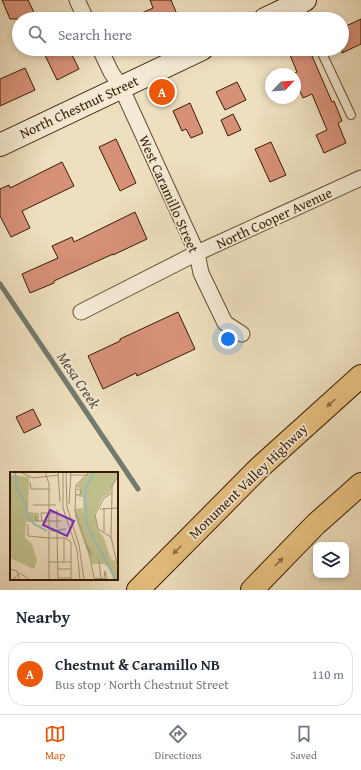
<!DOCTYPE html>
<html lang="en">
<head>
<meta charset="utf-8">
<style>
  body { margin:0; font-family:"Gentium Book Plus",serif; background:#f2f2f3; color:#1f2937 }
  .controls { position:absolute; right:12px; bottom:12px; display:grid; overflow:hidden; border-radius:8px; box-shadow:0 2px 6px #0003 }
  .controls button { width:36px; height:36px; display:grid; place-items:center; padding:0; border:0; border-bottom:1px solid #e0e1e3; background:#fff; color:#1f2937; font:20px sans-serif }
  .compass { position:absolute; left:265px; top:68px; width:36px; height:36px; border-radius:50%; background:#fff; box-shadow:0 2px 6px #0003; rotate:65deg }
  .you { position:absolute; left:228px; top:339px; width:14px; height:14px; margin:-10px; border:3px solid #fff; border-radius:50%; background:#1a73e8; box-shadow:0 0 0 6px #1a73e833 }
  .badge { display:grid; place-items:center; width:26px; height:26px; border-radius:50%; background:#ea580c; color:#fff; font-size:13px; font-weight:700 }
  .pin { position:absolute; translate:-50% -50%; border:2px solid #fff; box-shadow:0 1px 4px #0006 }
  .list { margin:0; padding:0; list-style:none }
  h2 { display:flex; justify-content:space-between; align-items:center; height:52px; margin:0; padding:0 16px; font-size:17px }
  h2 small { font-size:13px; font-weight:400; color:#747a83 }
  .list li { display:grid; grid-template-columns:26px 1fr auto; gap:12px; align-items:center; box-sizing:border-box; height:64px; margin:0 8px 8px; padding:0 8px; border:1px solid #e0e1e3; border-radius:16px }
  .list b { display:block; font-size:15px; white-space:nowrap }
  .list p { margin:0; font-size:13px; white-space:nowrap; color:#747a83 }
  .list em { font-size:13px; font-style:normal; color:#747a83 }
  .icon { flex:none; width:22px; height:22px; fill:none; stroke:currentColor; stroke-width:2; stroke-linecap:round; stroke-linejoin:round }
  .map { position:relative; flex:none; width:361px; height:590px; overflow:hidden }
  .search { position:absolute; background:#fff; box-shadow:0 2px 6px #0003; left:12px; right:12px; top:12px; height:44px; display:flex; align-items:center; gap:10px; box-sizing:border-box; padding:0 14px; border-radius:22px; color:#747a83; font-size:15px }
  .sheet { height:124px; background:#fff }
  nav { display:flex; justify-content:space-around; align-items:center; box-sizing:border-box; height:56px; border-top:1px solid #e0e1e3; background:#fff; font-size:11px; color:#747a83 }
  nav a { display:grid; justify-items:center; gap:2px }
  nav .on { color:#ea580c }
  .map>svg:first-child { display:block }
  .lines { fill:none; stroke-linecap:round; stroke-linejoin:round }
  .stream { stroke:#737b6e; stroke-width:5 }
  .building { fill:#d79179; stroke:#371c00 }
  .lane-casing { stroke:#654d30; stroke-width:10 }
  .street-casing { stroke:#654d30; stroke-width:17 }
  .secondary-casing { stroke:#371c00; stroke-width:24 }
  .highway-casing { stroke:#371c00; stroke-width:24 }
  .lane { stroke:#f4ead5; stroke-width:8 }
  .street { stroke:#f4ead5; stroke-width:15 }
  .secondary { stroke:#f4ead5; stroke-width:22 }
  .highway { stroke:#e7c07f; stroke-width:22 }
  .oneway { fill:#8f6e40 }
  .labels { text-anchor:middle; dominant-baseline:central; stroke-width:3.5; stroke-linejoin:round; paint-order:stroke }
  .street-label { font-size:14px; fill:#371c00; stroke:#f4ead5 }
  .water-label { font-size:15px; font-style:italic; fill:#554c37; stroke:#f4ead5 }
  .inset-river { fill:none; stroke:#9bbbb8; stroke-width:2 }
  .inset-road { fill:none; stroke:#a59172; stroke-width:1 }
  .view { fill:#7b2cbf; fill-opacity:0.15; stroke:#7b2cbf; stroke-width:2 }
  .inset-edge { fill:none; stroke:#371c00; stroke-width:2 }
</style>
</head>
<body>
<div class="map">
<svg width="361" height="590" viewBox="0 0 361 590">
  <rect width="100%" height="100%" fill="#eedfbe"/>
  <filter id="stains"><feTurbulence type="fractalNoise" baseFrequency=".005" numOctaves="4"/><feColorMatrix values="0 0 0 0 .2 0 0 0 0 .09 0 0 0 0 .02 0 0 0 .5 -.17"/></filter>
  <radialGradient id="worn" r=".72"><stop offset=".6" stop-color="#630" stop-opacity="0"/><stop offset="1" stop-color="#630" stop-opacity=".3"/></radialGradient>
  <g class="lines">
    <path class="stream" d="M 0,284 L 138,489"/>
  </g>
  <path class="building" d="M 2,0 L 28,0 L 37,19 L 10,19 Z
    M 150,0 L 171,0 L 179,19 L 128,19 L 153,8 Z
    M 361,19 L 361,44 L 342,53 L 342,28 Z
    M 42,49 L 69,49 L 79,69 L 57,80 Z
    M 304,49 L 309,49 L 332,102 L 334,101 L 342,121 L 338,123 L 346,143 L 324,153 L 316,135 L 327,130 L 312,94 L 303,98 L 295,80 L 295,74 L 292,74 L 297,72 L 290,55 Z
    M 25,68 L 35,90 L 0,106 L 0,79 Z
    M 237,82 L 246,100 L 225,110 L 216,92 Z
    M 190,103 L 203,133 L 191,138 L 186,129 L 182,131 L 173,111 Z
    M 233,114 L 241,130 L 228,136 L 221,120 Z
    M 116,139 L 136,183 L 120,191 L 99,147 Z
    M 271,142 L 286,175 L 270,182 L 255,149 Z
    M 62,162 L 74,186 L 22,211 L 30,228 L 11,237 L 0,216 L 0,189 L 9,185 L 10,188 Z
    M 135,212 L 147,239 L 113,255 L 113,254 L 54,281 L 54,283 L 30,293 L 22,274 L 58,258 L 52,246 L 72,237 L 74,242 Z
    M 178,312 L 195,349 L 137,376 L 136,373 L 103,389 L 88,356 L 120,341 L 120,339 Z
    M 33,409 L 41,425 L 24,433 L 16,417 Z"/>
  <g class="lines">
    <g class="lane-casing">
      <path id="lane" d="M 298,3 L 306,19
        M 320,49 L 351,115"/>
    </g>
    <g class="street-casing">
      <path id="street" d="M 77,0 L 86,19
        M 100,49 L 111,72 L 121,87 L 197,253 L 201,273 L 225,323 L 242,334
        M 81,312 L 197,253 L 361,178"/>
    </g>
    <g class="secondary-casing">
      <path id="secondary" d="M 265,19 L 305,0
        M 0,145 L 202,49"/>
    </g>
    <g class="highway-casing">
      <path id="highway" d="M 138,590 L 259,468 L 361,376
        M 252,590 L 316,524 L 361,484"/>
    </g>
    <use href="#lane" class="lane"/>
    <use href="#street" class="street"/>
    <use href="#secondary" class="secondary"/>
    <use href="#highway" class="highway"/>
  </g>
  <defs><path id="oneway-solid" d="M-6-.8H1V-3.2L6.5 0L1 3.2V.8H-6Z"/></defs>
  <g class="oneway">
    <use href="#oneway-solid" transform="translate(331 403) rotate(138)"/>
    <use href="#oneway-solid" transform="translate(177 550) rotate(135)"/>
    <use href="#oneway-solid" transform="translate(279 562) rotate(-46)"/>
  </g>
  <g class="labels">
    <g class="street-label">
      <text transform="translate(79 107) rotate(-25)">North Chestnut Street</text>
      <text transform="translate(169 194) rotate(66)">West Caramillo Street</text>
      <text transform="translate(274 218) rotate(-25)">North Cooper Avenue</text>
      <text transform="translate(248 481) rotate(-44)">Monument Valley Highway</text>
    </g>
    <g class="water-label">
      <text transform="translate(79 380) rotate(56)">Mesa Creek</text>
    </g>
  </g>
  <g transform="translate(10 472)">
    <rect width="108" height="108" fill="#eedfbe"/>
    <path d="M 80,0 L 108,0 L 100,21 L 93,25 L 85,41 L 87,56 L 94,66 L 100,85 L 106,83 L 100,86 L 106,90 L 108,108 L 96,108 L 103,107 L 100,96 L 94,92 L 82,92 L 65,45 L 65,37 L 72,36 L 73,41 L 73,25 L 69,25 L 70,16 L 66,15 L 67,13 ZM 0,3 L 19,5 L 18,40 L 29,41 L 29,50 L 16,50 L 15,66 L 22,72 L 27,89 L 24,97 L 0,86 Z" fill="#c0c08c"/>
    <path class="inset-river" d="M 5,0 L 7,17 L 16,33 L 16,41 L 24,52 L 37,59M 84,0 L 75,19 L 77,54 L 106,108M 41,59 L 56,57"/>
    <path class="inset-road" d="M 10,0 L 23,6 L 49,3M 35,0 L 39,12 L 39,66 L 55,66 L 61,70 L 61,108M 48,0 L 50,30M 53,0 L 53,36 L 67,78 L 70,108M 56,0 L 57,35 L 69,73 L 74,108M 79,0 L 66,13 L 65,39 L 79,81 L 84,106 L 97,107M 59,3 L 78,3M 108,4 L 102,14 L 102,21 L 94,26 L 85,43 L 88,57 L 101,65 L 108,96M 20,10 L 21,17 L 39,17M 65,23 L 70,23 L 71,18 L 67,17M 59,32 L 61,0M 23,33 L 46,33M 90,37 L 108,36M 94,37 L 94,60M 27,45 L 25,45 L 26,49 L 51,49M 32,50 L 31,41 L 44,41M 18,52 L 18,64 L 39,66 L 39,108M 47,56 L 47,38M 47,61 L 48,108M 101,65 L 102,21M 54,66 L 54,90M 75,70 L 82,83M 89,89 L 91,107M 39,90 L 61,90M 0,97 L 7,99 L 10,108M 48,97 L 61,97M 48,106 L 61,106M 94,107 L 95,99 L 97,107M 2,108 L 10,101 L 20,108"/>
    <path class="view" d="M 40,38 L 64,49 L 57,64 L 33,53 Z"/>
    <rect width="108" height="108" class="inset-edge"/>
  </g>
  <rect width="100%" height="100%" filter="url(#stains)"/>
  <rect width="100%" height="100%" fill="url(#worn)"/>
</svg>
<div class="controls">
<button><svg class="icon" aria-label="layers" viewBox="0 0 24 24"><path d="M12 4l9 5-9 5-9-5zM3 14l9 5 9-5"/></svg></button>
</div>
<svg class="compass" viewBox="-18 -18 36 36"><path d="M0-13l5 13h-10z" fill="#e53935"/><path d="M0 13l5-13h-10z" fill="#747a83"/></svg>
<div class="you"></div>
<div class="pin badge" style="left:162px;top:92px">A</div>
<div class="search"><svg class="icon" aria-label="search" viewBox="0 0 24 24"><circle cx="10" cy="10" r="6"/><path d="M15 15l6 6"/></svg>Search here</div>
</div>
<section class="sheet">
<h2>Nearby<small></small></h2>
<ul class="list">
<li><span class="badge">A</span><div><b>Chestnut &amp; Caramillo NB</b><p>Bus stop · North Chestnut Street</p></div><em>110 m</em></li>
</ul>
</section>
<nav>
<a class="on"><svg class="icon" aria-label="map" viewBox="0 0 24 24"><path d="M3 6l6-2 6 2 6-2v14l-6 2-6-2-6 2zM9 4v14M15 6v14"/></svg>Map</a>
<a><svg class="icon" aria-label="directions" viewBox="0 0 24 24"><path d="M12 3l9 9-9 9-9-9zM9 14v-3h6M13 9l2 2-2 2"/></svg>Directions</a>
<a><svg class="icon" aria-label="saved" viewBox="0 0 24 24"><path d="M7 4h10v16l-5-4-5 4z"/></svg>Saved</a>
</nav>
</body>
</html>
